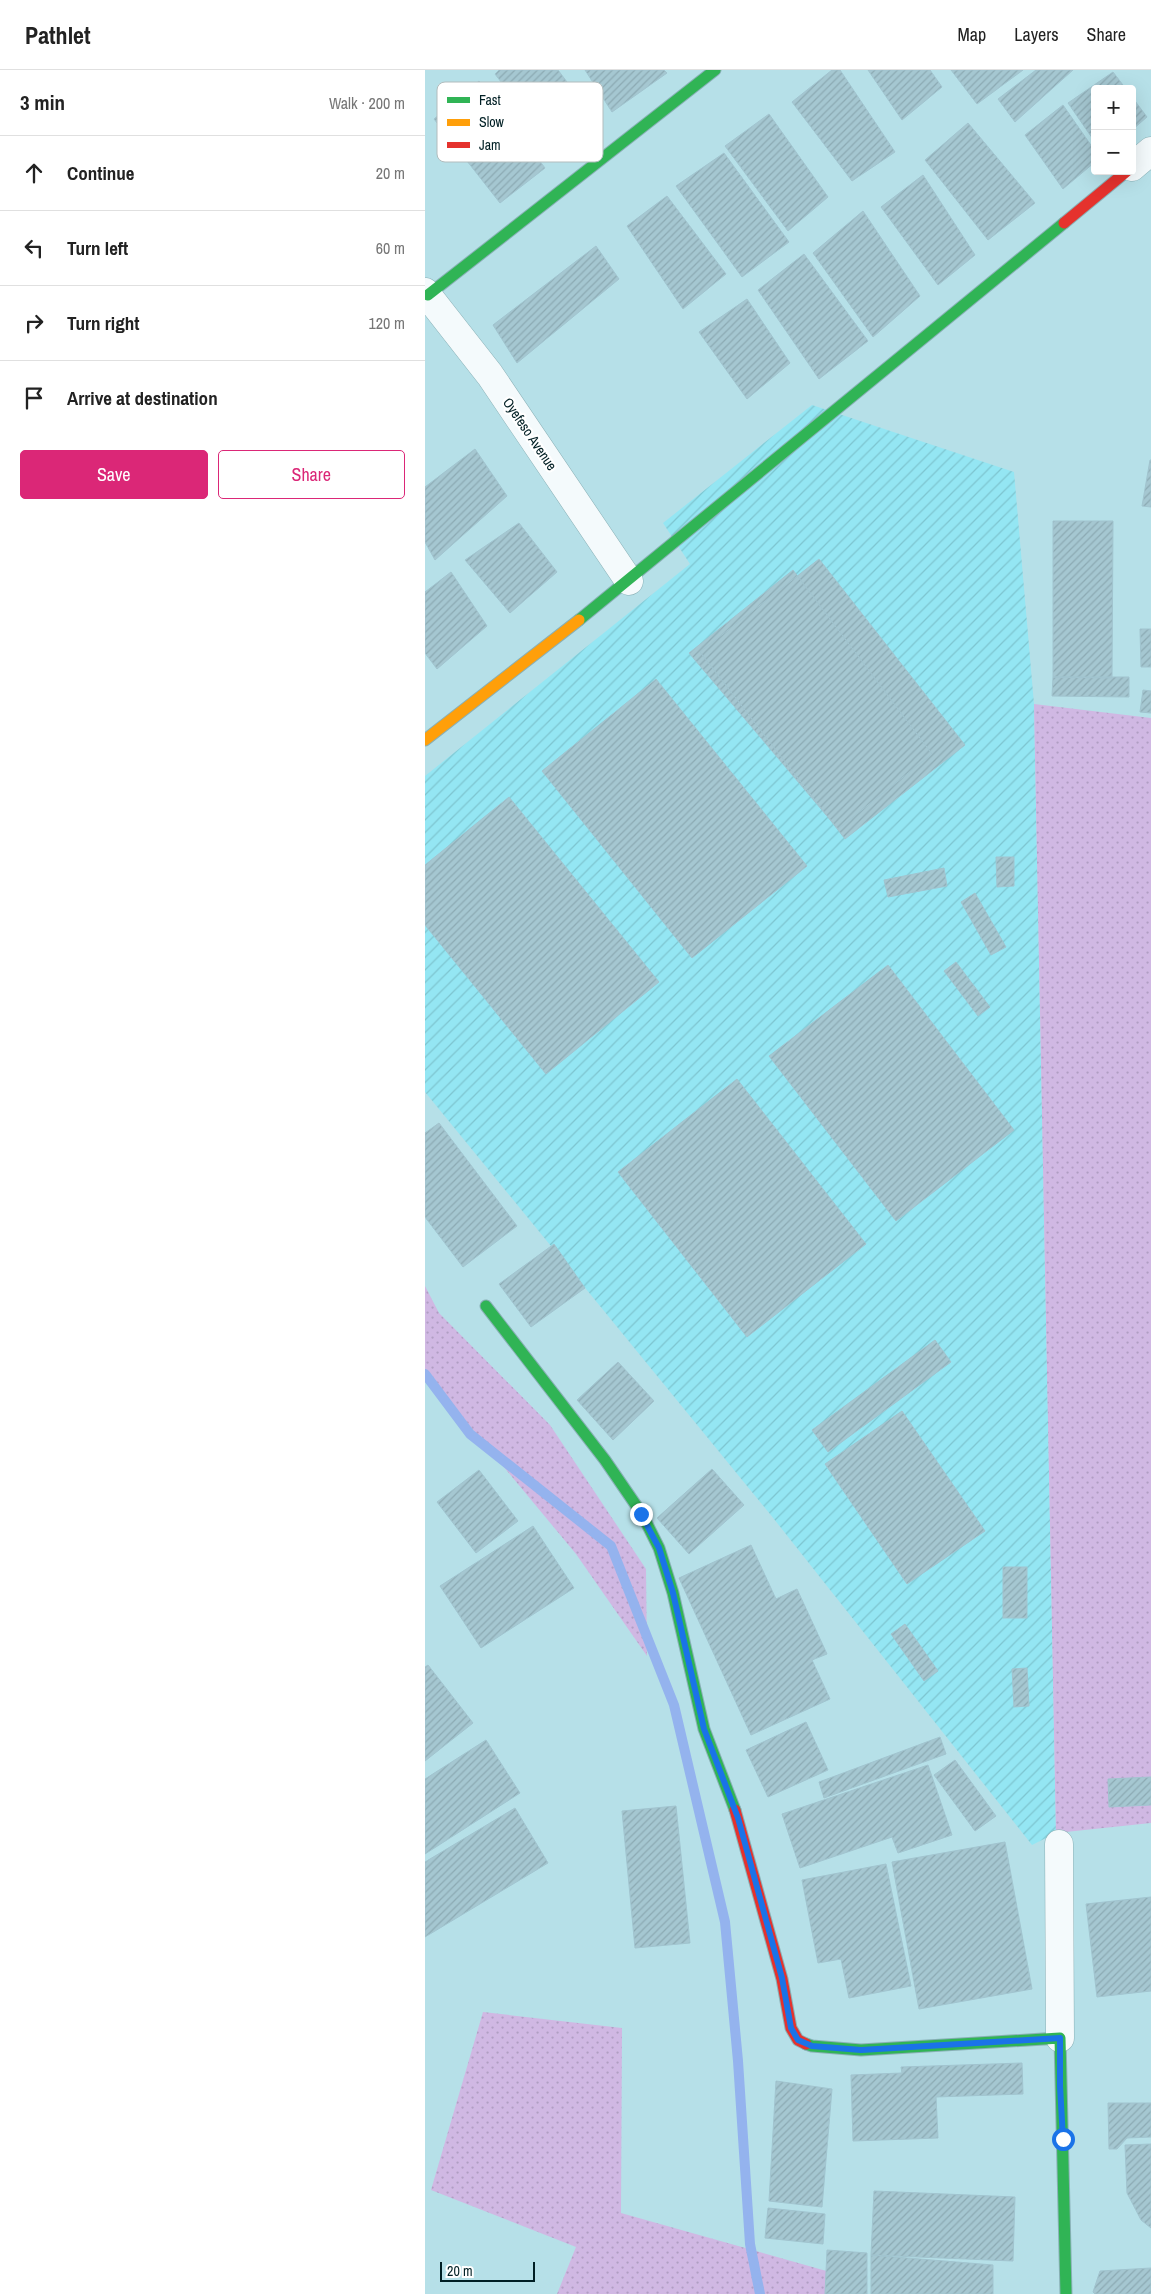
<!DOCTYPE html>
<html lang="en">
<head>
<meta charset="utf-8">
<style>
  body { margin:0; font-family:"Archivo Narrow",sans-serif; background:#f2f2f2; color:#222 }
  .controls { position:absolute; right:15px; top:15px; display:grid; overflow:hidden; border-radius:5px; box-shadow:0 5px 20px #0002 }
  .controls button { width:45px; height:45px; display:grid; place-items:center; padding:0; border:0; border-bottom:1px solid #e0e0e0; background:#fff; color:#222; font:25px sans-serif }
  .scale { position:absolute; left:15px; bottom:12px; width:95px; box-sizing:border-box; padding-left:5px; border:2px solid #001f24; border-top:0; font-size:14px; line-height:18px; white-space:nowrap; color:#001f24; -webkit-text-stroke:4px #fff; paint-order:stroke }
  .stop { position:absolute; width:15px; height:15px; margin:-11px; border:4px solid #1a73e8; border-radius:50%; background:#fff }
  .stop.end { background:#1a73e8; border-color:#fff; box-shadow:0 1px 5px #0008 }
  .list { margin:0; padding:0; list-style:none }
  h2 { display:flex; justify-content:space-between; align-items:center; height:65px; margin:0; padding:0 20px; font-size:21px }
  h2 small { font-size:16px; font-weight:400; color:#767676 }
  .list li { display:grid; grid-template-columns:32px 1fr auto; gap:15px; align-items:center; box-sizing:border-box; height:75px; padding:0 20px; border-top:1px solid #e0e0e0 }
  .list b { display:block; font-size:19px; white-space:nowrap }
  .list em { font-size:16px; font-style:normal; color:#767676 }
  .actions { display:flex; gap:10px; padding:15px 20px }
  .actions a { flex:1; padding:11px 0; border:1px solid #db2777; border-radius:5px; text-align:center; font-size:18px; color:#db2777 }
  .actions .main { background:#db2777; color:#fff }
  .icon { flex:none; width:28px; height:28px; fill:none; stroke:currentColor; stroke-width:2; stroke-linecap:round; stroke-linejoin:round }
  .map { position:relative; flex:none; width:726px; height:2224px; overflow:hidden }
  header { display:flex; align-items:center; gap:30px; box-sizing:border-box; height:70px; padding:0 25px; background:#fff; border-bottom:1px solid #e0e0e0 }
  header strong { font-size:24px }
  nav { display:flex; gap:28px; margin-inline-start:auto; font-size:18px }
  main { display:flex }
  aside { flex:1; background:#fff }
  .map>svg:first-child { display:block }
  .industrial { fill:url(#industrial-furrows) }
  .grass { fill:url(#grass-dots) }
  .lines { fill:none; stroke-linecap:round; stroke-linejoin:round }
  .stream { stroke:#94b3ee; stroke-width:10 }
  .building { fill:url(#building-hatch); stroke:#a1c4cf }
  .street-casing { stroke:#89b0b6; stroke-width:29 }
  .fast-casing { stroke:#89b0b6; stroke-width:13 }
  .slow-casing { stroke:#89b0b6; stroke-width:13 }
  .jam-casing { stroke:#89b0b6; stroke-width:13 }
  .street { stroke:#f4fafc; stroke-width:28 }
  .fast { stroke:#30b455; stroke-width:11 }
  .slow { stroke:#ff9f0a; stroke-width:11 }
  .jam { stroke:#e5322d; stroke-width:11 }
  .route { stroke:#1a73e8; stroke-width:6 }
  .labels { text-anchor:middle; dominant-baseline:central; stroke-width:4.5; stroke-linejoin:round; paint-order:stroke }
  .street-label { font-size:14px; fill:#001f24; stroke:#fff }
  .key { fill:#fff; stroke:#b2bcbd; stroke-width:1 }
  .key-label { font-size:14px; fill:#001f24 }
</style>
</head>
<body>
<header>
<strong>Pathlet</strong>
<nav><a>Map</a><a>Layers</a><a>Share</a></nav>
</header>
<main>
<aside>
<h2>3 min<small>Walk · 200 m</small></h2>
<ul class="list">
<li><svg class="icon" aria-label="ahead" viewBox="0 0 24 24"><path d="M12 20V5M6 11l6-6 6 6"/></svg><div><b>Continue</b></div><em>20 m</em></li>
<li><svg class="icon" aria-label="left" viewBox="0 0 24 24"><path d="M17 20v-9H6M10 6l-5 5 5 5"/></svg><div><b>Turn left</b></div><em>60 m</em></li>
<li><svg class="icon" aria-label="right" viewBox="0 0 24 24"><path d="M7 20v-9h11M14 6l5 5-5 5"/></svg><div><b>Turn right</b></div><em>120 m</em></li>
<li><svg class="icon" aria-label="arrive" viewBox="0 0 24 24"><path d="M6 21V4h12l-3 4 3 4H6"/></svg><div><b>Arrive at destination</b></div></li>
</ul>
<div class="actions"><a class="main">Save</a><a>Share</a></div>
</aside>
<div class="map">
<svg width="726" height="2224" viewBox="0 0 726 2224">
  <defs>
    <pattern id="industrial-furrows" width="10" height="10" patternUnits="userSpaceOnUse" patternTransform="scale(1.25)"><rect width="10" height="10" fill="#94e6f3"/><path d="M-1 1l2-2M0 10L10 0M9 11l2-2" fill="none" stroke="#7ec5d0"/></pattern>
    <pattern id="grass-dots" width="8" height="8" patternUnits="userSpaceOnUse" patternTransform="scale(1.25)"><rect width="8" height="8" fill="#d0b8e3"/><path d="M2 2h.1M6 6h.1" fill="none" stroke="#b19ec3" stroke-width="1.8" stroke-linecap="round"/></pattern>
    <pattern id="building-hatch" width="6" height="6" patternUnits="userSpaceOnUse" patternTransform="scale(1.25)"><rect width="6" height="6" fill="#a5c7d1"/><path d="M-1 1l2-2M0 6l6-6M5 7l2-2" fill="none" stroke="#8caab3"/></pattern>
  </defs>
  <rect width="100%" height="100%" fill="#b6e0e8"/>
  <path class="industrial" d="M 387,335 L 589,402 L 609,634 L 631,1763 L 607,1775 L 345,1444 L 0,1022 L 0,706 L 265,494 L 238,453 Z"/>
  <path class="grass" d="M 609,634 L 726,648 L 726,1753 L 631,1763 Z
    M 0,1216 L 14,1243 L 125,1355 L 221,1499 L 222,1586 L 151,1484 L 0,1302 Z
    M 58,1942 L 197,1958 L 196,2143 L 405,2202 L 401,2224 L 132,2224 L 151,2177 L 6,2120 Z"/>
  <g class="lines">
    <path class="stream" d="M 0,1304 L 45,1364 L 186,1476 L 249,1635 L 300,1852 L 313,1991 L 325,2174 L 335,2224"/>
  </g>
  <path class="building" d="M 74,0 L 133,0 L 172,52 L 131,84 L 70,4 Z
    M 160,0 L 239,0 L 242,3 L 187,42 Z
    M 407,0 L 415,0 L 470,82 L 427,111 L 367,32 Z
    M 443,0 L 505,0 L 517,17 L 477,50 Z
    M 526,0 L 598,0 L 552,34 Z
    M 611,0 L 648,0 L 590,52 L 573,29 Z
    M 688,2 L 701,19 L 670,19 L 670,72 L 643,33 Z
    M 54,11 L 120,98 L 75,133 L 9,49 Z
    M 707,27 L 722,47 L 707,60 Z
    M 638,35 L 670,81 L 670,92 L 638,119 L 600,65 Z
    M 344,44 L 403,127 L 363,161 L 300,76 Z
    M 543,53 L 610,133 L 563,170 L 500,90 Z
    M 299,83 L 364,172 L 317,207 L 251,116 Z
    M 498,105 L 550,185 L 513,215 L 456,137 Z
    M 242,126 L 301,204 L 258,239 L 202,156 Z
    M 438,141 L 495,226 L 448,267 L 388,183 Z
    M 171,176 L 194,209 L 92,293 L 68,255 Z
    M 379,184 L 443,271 L 394,309 L 333,220 Z
    M 322,229 L 365,293 L 322,329 L 274,262 Z
    M 50,379 L 82,426 L 10,490 L 0,472 L 0,417 Z
    M 725,390 L 726,390 L 726,437 L 717,436 Z
    M 628,451 L 688,451 L 687,608 L 628,607 Z
    M 94,453 L 132,502 L 85,543 L 40,490 Z
    M 394,489 L 540,675 L 420,769 L 275,582 Z
    M 368,500 L 507,684 L 413,759 L 264,583 Z
    M 26,502 L 62,556 L 12,599 L 0,583 L 0,522 Z
    M 715,559 L 726,559 L 726,597 L 716,597 Z
    M 628,607 L 704,607 L 704,627 L 627,626 Z
    M 231,609 L 382,796 L 267,888 L 117,701 Z
    M 718,620 L 726,621 L 726,643 L 715,642 Z
    M 84,727 L 234,912 L 121,1004 L 0,855 L 0,795 Z
    M 571,787 L 589,787 L 589,816 L 572,817 Z
    M 519,798 L 522,816 L 463,827 L 459,810 Z
    M 550,823 L 581,877 L 566,885 L 536,832 Z
    M 531,892 L 565,937 L 553,946 L 519,901 Z
    M 463,895 L 589,1060 L 471,1151 L 344,986 Z
    M 312,1009 L 441,1174 L 322,1267 L 193,1102 Z
    M 14,1053 L 92,1156 L 38,1197 L 0,1147 L 0,1063 Z
    M 129,1174 L 160,1218 L 106,1257 L 74,1214 Z
    M 510,1270 L 526,1292 L 403,1382 L 387,1360 Z
    M 193,1292 L 229,1331 L 188,1370 L 152,1330 Z
    M 477,1341 L 560,1461 L 482,1514 L 400,1394 Z
    M 287,1399 L 319,1435 L 264,1484 L 232,1448 Z
    M 54,1400 L 93,1451 L 51,1483 L 12,1432 Z
    M 108,1456 L 149,1518 L 56,1578 L 15,1516 Z
    M 326,1475 L 351,1529 L 372,1519 L 402,1584 L 387,1590 L 405,1629 L 326,1665 L 254,1508 Z
    M 578,1497 L 602,1497 L 602,1548 L 578,1548 Z
    M 480,1554 L 513,1601 L 499,1611 L 466,1564 Z
    M 3,1595 L 48,1653 L 0,1691 L 0,1597 Z
    M 602,1598 L 604,1636 L 589,1637 L 587,1599 Z
    M 381,1652 L 403,1700 L 343,1727 L 321,1680 Z
    M 515,1667 L 521,1684 L 399,1728 L 394,1712 Z
    M 61,1670 L 95,1723 L 0,1784 L 0,1709 Z
    M 530,1690 L 571,1746 L 550,1761 L 509,1705 Z
    M 503,1695 L 527,1765 L 473,1783 L 467,1767 L 375,1798 L 357,1744 Z
    M 726,1707 L 726,1735 L 684,1737 L 683,1709 Z
    M 251,1736 L 265,1873 L 210,1878 L 197,1741 Z
    M 90,1738 L 123,1793 L 0,1867 L 0,1792 Z
    M 580,1772 L 607,1919 L 494,1939 L 467,1792 Z
    M 461,1794 L 486,1916 L 424,1928 L 416,1889 L 393,1893 L 377,1810 Z
    M 726,1827 L 726,1921 L 672,1927 L 661,1834 Z
    M 597,1993 L 598,2024 L 511,2027 L 513,2068 L 428,2071 L 426,2005 L 477,2003 L 476,1997 Z
    M 351,2011 L 407,2019 L 397,2137 L 344,2131 Z
    M 683,2033 L 726,2033 L 726,2067 L 702,2068 L 692,2079 L 684,2079 Z
    M 726,2074 L 726,2158 L 716,2150 L 702,2123 L 700,2075 Z
    M 449,2121 L 590,2127 L 588,2191 L 446,2185 Z
    M 343,2138 L 400,2144 L 398,2174 L 340,2168 Z
    M 402,2180 L 442,2183 L 442,2224 L 400,2224 Z
    M 446,2185 L 568,2195 L 568,2224 L 446,2224 Z
    M 726,2198 L 726,2224 L 670,2224 L 668,2222 L 675,2201 Z"/>
  <g class="lines">
    <g class="street-casing">
      <path id="street" d="M 707,97 L 726,81
        M 0,222 L 65,305 L 204,511
        M 634,1774 L 635,1968"/>
    </g>
    <g class="fast-casing">
      <path id="fast" d="M 3,225 L 290,0
        M 154,550 L 639,153
        M 61,1236 L 180,1390 L 217,1444 L 234,1478 L 248,1523 L 279,1659 L 310,1740
        M 381,1974 L 387,1976 L 436,1980 L 635,1968 L 641,2224"/>
    </g>
    <g class="slow-casing">
      <path id="slow" d="M 0,670 L 154,550"/>
    </g>
    <g class="jam-casing">
      <path id="jam" d="M 639,153 L 702,101
        M 310,1740 L 357,1909 L 366,1958 L 373,1970 L 381,1974"/>
    </g>
    <use href="#street" class="street"/>
    <use href="#fast" class="fast"/>
    <use href="#slow" class="slow"/>
    <use href="#jam" class="jam"/>
  </g>
  <g class="lines">
    <path class="route" d="M 216,1444 L 234,1478 L 248,1523 L 279,1659 L 313,1748 L 357,1908 L 366,1958 L 373,1970 L 387,1976 L 436,1980 L 635,1968 L 635,2016 L 638,2069"/>
  </g>
  <g class="labels">
    <g class="street-label">
      <text transform="translate(105 364) rotate(56)">Oyefeso Avenue</text>
    </g>
  </g>
  <rect x="12" y="12" width="166" height="80" rx="8" class="key"/>
  <rect x="22" y="27" width="23" height="6" fill="#30b455"/>
  <rect x="22" y="49" width="23" height="7" fill="#ff9f0a"/>
  <rect x="22" y="72" width="23" height="6" fill="#e5322d"/>
  <g class="key-label">
    <text x="54" y="35">Fast</text>
    <text x="54" y="57">Slow</text>
    <text x="54" y="80">Jam</text>
  </g>
</svg>
<div class="controls">
<button>+</button>
<button>−</button>
</div>
<div class="scale">20 m</div>
<div class="stop" style="left:638px;top:2069px"></div>
<div class="stop end" style="left:216px;top:1444px"></div>
</div>
</main>
</body>
</html>
